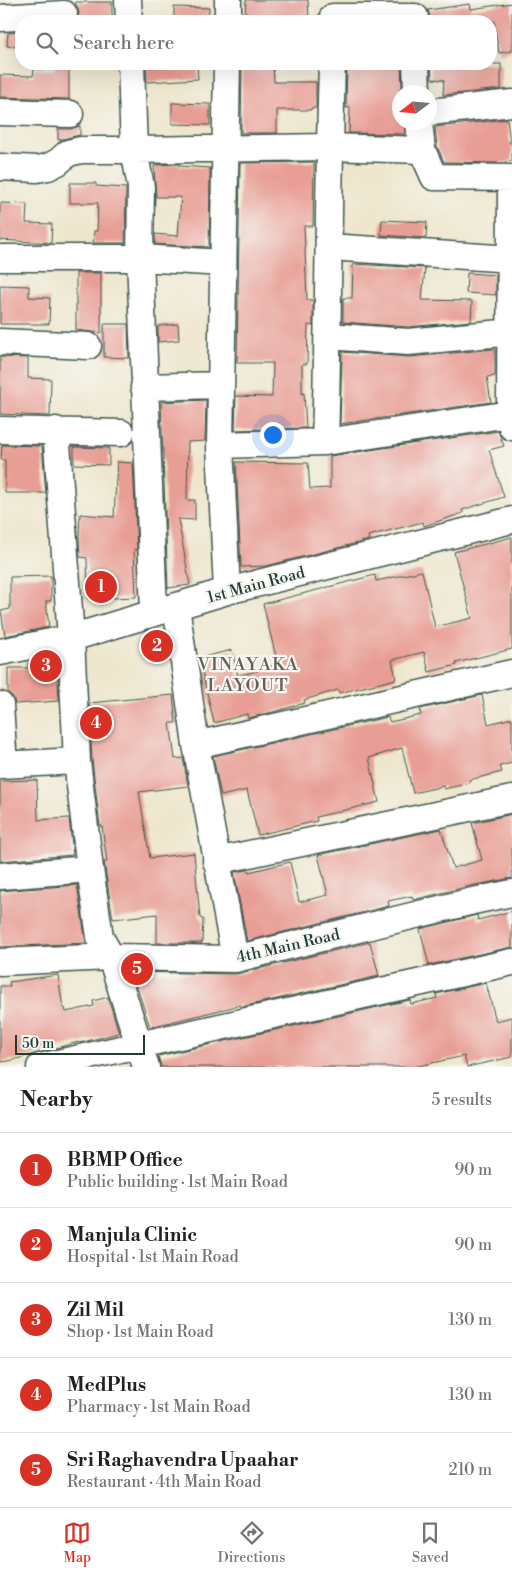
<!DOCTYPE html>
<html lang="en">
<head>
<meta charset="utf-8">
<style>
  body { margin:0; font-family:"Libre Bodoni",serif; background:#f6f6f6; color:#202124 }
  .compass { position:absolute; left:392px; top:85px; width:45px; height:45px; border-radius:50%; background:#fff; box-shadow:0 5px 20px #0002; rotate:254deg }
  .scale { position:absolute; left:15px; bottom:12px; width:130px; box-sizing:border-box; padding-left:5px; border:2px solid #1f3d34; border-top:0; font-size:14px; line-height:18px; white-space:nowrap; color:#1f3d34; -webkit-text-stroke:4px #f6f6f2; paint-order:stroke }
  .you { position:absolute; left:272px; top:434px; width:18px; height:18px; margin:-12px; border:4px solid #fff; border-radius:50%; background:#1a73e8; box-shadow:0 0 0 8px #1a73e833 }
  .badge { display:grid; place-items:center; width:32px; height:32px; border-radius:50%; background:#d93025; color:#fff; font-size:16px; font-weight:700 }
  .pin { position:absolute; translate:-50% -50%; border:2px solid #fff; box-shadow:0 1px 5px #0006 }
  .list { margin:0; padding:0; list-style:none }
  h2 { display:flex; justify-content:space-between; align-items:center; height:65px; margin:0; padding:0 20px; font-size:21px }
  h2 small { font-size:16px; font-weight:400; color:#757577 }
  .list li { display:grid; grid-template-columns:32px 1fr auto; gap:15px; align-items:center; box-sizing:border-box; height:75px; padding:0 20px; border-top:1px solid #e0e0e0 }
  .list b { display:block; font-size:19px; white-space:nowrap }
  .list p { margin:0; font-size:16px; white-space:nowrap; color:#757577 }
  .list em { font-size:16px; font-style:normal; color:#757577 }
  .icon { flex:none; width:28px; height:28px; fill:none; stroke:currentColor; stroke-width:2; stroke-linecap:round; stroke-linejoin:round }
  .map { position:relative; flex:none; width:512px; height:1067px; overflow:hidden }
  .search { position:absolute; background:#fff; box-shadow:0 5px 20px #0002; left:15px; right:15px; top:15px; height:55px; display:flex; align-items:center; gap:12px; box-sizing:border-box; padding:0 18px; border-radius:20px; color:#757577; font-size:19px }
  .sheet { height:440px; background:#fff }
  nav { display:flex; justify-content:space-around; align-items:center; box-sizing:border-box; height:70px; border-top:1px solid #e0e0e0; background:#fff; font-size:14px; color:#757577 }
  nav a { display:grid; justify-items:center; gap:2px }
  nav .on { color:#d93025 }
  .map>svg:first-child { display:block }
  .building { fill:#e89e94 }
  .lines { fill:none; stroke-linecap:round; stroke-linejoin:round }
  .minor-casing { stroke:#3e564b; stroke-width:29 }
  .minor { stroke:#fff; stroke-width:26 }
  .labels { text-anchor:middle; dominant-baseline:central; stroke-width:4.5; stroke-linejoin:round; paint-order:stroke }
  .street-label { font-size:16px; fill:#1f3d34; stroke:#f6f6f2 }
  .neighbourhood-label { font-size:18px; letter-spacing:1px; fill:#655f56; stroke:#f6f6f2 }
</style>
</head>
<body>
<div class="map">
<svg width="512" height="1067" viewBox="0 0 512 1067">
  <rect width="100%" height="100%" fill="#f6f6f2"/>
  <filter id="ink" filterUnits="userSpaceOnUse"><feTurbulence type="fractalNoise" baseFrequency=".02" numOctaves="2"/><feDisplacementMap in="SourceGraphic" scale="10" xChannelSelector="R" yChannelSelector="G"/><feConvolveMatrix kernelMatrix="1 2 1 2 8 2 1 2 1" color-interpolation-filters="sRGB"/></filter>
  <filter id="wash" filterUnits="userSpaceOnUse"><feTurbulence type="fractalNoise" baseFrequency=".0096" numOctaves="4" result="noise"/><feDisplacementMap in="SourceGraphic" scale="20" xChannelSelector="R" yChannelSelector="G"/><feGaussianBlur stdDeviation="1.12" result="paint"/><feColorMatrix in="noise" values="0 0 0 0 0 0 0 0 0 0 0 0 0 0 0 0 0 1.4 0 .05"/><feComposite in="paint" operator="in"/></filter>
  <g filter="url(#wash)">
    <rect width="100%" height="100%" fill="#eee7ce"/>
    <g id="blocks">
      <path class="building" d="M 246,0 L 308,0 L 309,21 L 245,21 Z
        M 75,2 L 112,2 L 112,21 L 77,21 L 79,13 Z
        M 512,3 L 512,51 L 499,53 L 494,21 L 429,21 L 430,17 L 428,10 L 470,4 L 471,9 Z
        M 174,7 L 209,8 L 208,21 L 174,20 Z
        M 21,32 L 21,47 L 7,46 L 8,33 Z
        M 54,64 L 69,64 L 69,99 L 0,97 L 0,75 L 33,76 L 34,69 L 54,70 Z
        M 146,64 L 197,64 L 198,79 L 147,82 Z
        M 242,64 L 273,64 L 274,82 L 316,82 L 316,108 L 311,108 L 311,110 L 277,110 L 277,133 L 241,133 Z
        M 347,64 L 401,64 L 402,89 L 400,88 L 400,122 L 404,122 L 405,134 L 349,133 L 350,107 L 346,108 Z
        M 431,64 L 501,64 L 501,89 L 443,95 L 444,80 L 432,79 Z
        M 172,103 L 210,104 L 210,125 L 172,124 Z
        M 507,119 L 510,143 L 512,143 L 512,161 L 499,163 L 444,162 L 437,146 L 435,127 Z
        M 80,126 L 80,135 L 58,140 L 58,129 L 70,129 Z
        M 314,162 L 313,226 L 304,226 L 307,300 L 313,300 L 313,326 L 308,325 L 307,364 L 302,364 L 302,394 L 304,393 L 306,428 L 235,430 L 236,396 L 272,397 L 272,395 L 273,363 L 237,363 L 240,163 Z
        M 179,164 L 179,166 L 210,168 L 209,247 L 155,244 L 155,234 L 178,236 L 181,197 L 156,197 L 154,165 Z
        M 70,183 L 96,183 L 96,186 L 126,188 L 125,243 L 93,243 L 94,231 L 97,231 L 98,203 L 70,203 Z
        M 0,203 L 27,204 L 26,223 L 52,224 L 51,243 L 0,240 Z
        M 382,220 L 427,222 L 426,238 L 381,235 Z
        M 353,264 L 425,268 L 422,300 L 472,301 L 471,321 L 408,327 L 343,322 L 343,298 L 352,298 Z
        M 76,273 L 101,273 L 101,333 L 76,330 Z
        M 467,273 L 496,275 L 496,295 L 466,293 Z
        M 0,285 L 29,286 L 29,297 L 50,298 L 49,324 L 0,324 Z
        M 104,324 L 128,324 L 129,358 L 104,357 Z
        M 178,324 L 179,340 L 158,342 L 158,326 Z
        M 495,349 L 495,376 L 487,377 L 491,402 L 340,424 L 342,352 L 409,357 Z
        M 0,357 L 28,358 L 28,378 L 51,379 L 50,416 L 0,414 Z
        M 206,400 L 205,441 L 188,442 L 187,500 L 195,500 L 195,520 L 178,519 L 190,585 L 168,588 L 161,402 Z
        M 498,431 L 504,446 L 489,450 L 504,497 L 462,510 L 463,513 L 424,526 L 423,522 L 368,536 L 369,540 L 266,566 L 241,567 L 236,462 L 308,463 L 310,489 L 330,488 L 330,456 Z
        M 2,445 L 42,446 L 46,493 L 5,493 L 5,460 L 1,460 Z
        M 74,447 L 109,448 L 109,465 L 74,464 Z
        M 117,462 L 133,463 L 137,550 L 134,549 L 136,597 L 88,599 L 87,558 L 80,557 L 79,536 L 80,514 L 114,517 Z
        M 512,537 L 512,649 L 456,663 L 457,665 L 429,672 L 424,652 L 392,660 L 396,679 L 339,693 L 338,690 L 304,700 L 305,703 L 273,712 L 248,718 L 247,714 L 214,723 L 199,658 L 232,650 L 238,676 L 278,665 L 263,604 L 375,575 L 376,581 L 422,571 L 435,627 L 472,618 L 454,552 Z
        M 51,576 L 51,601 L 46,601 L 49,627 L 5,636 L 1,611 L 10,609 L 10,577 Z
        M 57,661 L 59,701 L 15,704 L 13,697 L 8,693 L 8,668 L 28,668 L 28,663 Z
        M 173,695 L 176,723 L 170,723 L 175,759 L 183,758 L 188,786 L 139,792 L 150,858 L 194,853 L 200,918 L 203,919 L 202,943 L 157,943 L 157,914 L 113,919 L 104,862 L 107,862 L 102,826 L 100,826 L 92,760 L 89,703 Z
        M 482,695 L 488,724 L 512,718 L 512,763 L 500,766 L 502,772 L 469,780 L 470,783 L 444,789 L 444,786 L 413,793 L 402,748 L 369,758 L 379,802 L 316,817 L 317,821 L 258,835 L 247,790 L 221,796 L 213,756 L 388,717 L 390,722 L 421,715 L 420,709 Z
        M 37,780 L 38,820 L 69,818 L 73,855 L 0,861 L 0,781 Z
        M 512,814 L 512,878 L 470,886 L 413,900 L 412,896 L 388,901 L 389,906 L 247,941 L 234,872 L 248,870 L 249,872 L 290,862 L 299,902 L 328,895 L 318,855 L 441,829 L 453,868 L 482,860 L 472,823 Z
        M 77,885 L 86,943 L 0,947 L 0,891 Z
        M 512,911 L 512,947 L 429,965 L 420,929 L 477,915 L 478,920 Z
        M 370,942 L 379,976 L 241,1007 L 241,1005 L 150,1027 L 132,972 L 237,974 Z
        M 58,975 L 63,1008 L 65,1008 L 66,1012 L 94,1006 L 93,1001 L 108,997 L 119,1033 L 79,1043 L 78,1042 L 9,1061 L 0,1062 L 0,986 L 10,986 L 9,982 Z
        M 486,983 L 496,1021 L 512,1017 L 512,1057 L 467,1067 L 464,1056 L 414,1067 L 161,1067 L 158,1056 L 410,1000 L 411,1004 L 437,998 L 436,994 Z"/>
    </g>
  </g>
  <g filter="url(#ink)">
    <use href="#blocks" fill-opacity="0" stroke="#3e564b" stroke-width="1"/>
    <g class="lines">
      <g class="minor-casing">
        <path id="minor" d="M 128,0 L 129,21
          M 333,17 L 415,17
          M 0,18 L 64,14
          M 228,21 L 228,0
          M 131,64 L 134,150 L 141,187 L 140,258 L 154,612
          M 416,64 L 417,92
          M 0,112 L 70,114
          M 430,112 L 512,103
          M 419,122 L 422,150 L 434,177 L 512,178
          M 0,167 L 37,169 L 48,167 L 58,162 L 68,153 L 81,150 L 134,150 L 329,147 L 422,150
          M 511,178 L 510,414 L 512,427
          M 329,247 L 512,259
          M 0,258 L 140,258 L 223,263
          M 328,336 L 408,342 L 512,332
          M 0,342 L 88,346
          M 144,387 L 221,385
          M 0,430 L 121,433
          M 56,430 L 71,638 L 77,761 L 90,869 L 100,937 L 111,957 L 146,1067
          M 325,442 C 329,316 328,190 332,64
          M 220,445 L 325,442 L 510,414
          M 227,591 L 220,445 L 227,64
          M 176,606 L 196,745 L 235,959
          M 0,652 L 71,638 L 227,591 L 512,520
          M 0,705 L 4,765
          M 196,745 L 512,673
          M 0,765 L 77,761
          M 216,861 L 512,799
          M 0,876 L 90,869
          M 0,962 L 111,957 L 235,959 L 473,901 L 512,893
          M 40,1067 L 512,962"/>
      </g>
      <use href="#minor" class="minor"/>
    </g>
  </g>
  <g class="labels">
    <g class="street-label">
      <text transform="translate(256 585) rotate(-15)">1st Main Road</text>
      <text transform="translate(288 946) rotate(-13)">4th Main Road</text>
    </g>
    <g class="neighbourhood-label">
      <text x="248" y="664">VINAYAKA<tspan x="248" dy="21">LAYOUT</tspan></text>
    </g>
  </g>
</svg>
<svg class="compass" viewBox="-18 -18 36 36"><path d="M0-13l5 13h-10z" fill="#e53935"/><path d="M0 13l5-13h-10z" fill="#757577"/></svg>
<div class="scale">50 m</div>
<div class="you"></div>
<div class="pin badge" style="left:101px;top:587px">1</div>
<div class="pin badge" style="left:157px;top:646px">2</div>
<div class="pin badge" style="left:46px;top:666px">3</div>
<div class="pin badge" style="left:96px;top:723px">4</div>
<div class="pin badge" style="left:137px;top:969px">5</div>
<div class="search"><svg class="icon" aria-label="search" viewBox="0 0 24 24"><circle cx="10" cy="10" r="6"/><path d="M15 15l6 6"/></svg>Search here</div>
</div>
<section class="sheet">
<h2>Nearby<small>5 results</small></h2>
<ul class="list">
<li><span class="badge">1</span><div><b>BBMP Office</b><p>Public building · 1st Main Road</p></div><em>90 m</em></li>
<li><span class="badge">2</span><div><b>Manjula Clinic</b><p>Hospital · 1st Main Road</p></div><em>90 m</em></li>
<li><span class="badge">3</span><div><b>Zil Mil</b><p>Shop · 1st Main Road</p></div><em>130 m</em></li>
<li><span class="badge">4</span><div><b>MedPlus</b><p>Pharmacy · 1st Main Road</p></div><em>130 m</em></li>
<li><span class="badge">5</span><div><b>Sri Raghavendra Upaahar</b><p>Restaurant · 4th Main Road</p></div><em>210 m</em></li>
</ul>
</section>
<nav>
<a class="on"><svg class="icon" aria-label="map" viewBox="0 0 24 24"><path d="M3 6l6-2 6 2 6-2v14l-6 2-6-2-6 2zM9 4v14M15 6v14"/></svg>Map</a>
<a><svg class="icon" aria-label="directions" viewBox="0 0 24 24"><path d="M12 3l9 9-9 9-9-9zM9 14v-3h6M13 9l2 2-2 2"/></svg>Directions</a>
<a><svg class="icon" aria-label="saved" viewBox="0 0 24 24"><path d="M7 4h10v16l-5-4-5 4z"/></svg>Saved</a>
</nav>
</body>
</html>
